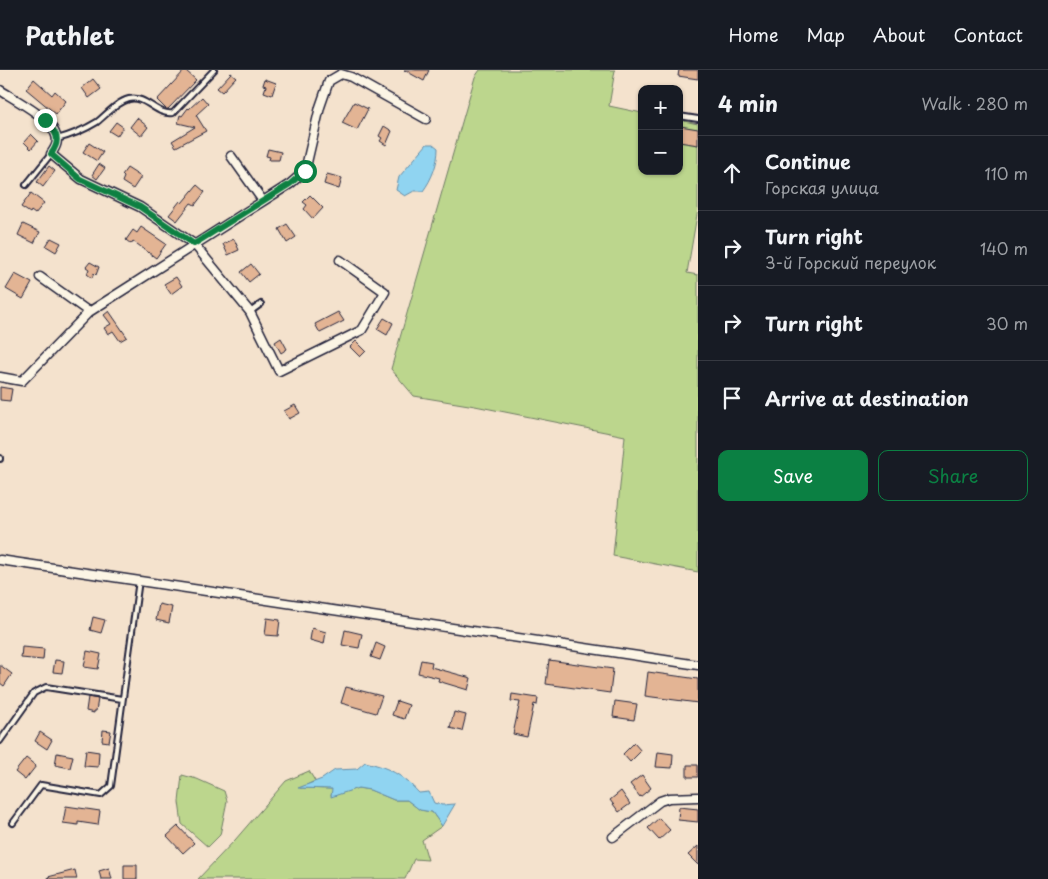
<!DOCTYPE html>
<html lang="en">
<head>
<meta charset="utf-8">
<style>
  body { margin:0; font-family:"Playpen Sans",sans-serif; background:#242831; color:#f1f3f6 }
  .controls { position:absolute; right:15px; top:15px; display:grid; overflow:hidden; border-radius:10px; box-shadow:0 1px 4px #0004 }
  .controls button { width:45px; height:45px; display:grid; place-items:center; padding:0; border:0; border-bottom:1px solid #363941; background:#171b24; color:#f1f3f6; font:25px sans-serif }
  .stop { position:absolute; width:15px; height:15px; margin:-11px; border:4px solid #0b8043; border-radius:50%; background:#fff }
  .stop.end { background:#0b8043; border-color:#fff; box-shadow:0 1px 5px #0008 }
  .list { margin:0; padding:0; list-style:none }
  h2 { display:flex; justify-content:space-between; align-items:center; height:65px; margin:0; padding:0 20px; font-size:21px }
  h2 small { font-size:16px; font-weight:400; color:#9ea1a6 }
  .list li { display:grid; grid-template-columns:32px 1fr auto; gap:15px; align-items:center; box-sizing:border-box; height:75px; padding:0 20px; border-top:1px solid #363941 }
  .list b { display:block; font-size:19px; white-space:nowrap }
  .list p { margin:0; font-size:16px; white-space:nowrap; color:#9ea1a6 }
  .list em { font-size:16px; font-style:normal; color:#9ea1a6 }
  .actions { display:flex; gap:10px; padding:15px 20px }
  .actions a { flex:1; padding:11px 0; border:1px solid #0b8043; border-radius:10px; text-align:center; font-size:18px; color:#0b8043 }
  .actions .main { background:#0b8043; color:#fff }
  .icon { flex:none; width:28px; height:28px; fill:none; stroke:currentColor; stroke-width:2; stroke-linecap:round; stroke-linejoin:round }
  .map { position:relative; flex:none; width:698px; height:809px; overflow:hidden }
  header { display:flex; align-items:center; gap:30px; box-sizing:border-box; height:70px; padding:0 25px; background:#171b24; border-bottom:1px solid #363941 }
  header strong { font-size:24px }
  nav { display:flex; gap:28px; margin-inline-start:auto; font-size:18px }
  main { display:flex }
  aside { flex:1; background:#171b24 }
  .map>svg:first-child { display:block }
  .green { fill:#bcd68d; stroke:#6f7c64 }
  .water { fill:#90d4f1; stroke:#648da8 }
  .building { fill:#e3b494; stroke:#22223b }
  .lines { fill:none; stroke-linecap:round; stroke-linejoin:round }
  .lane-casing { stroke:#22223b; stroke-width:8 }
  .street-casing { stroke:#22223b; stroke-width:11 }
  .lane { stroke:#fcf5e5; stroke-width:4 }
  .street { stroke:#fcf5e5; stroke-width:8 }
  .route { stroke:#0b8043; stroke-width:6 }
</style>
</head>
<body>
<header>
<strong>Pathlet</strong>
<nav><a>Home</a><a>Map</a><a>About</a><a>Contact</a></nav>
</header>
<main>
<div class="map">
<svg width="698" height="809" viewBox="0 0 698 809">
  <rect width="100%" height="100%" fill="#f4e2cd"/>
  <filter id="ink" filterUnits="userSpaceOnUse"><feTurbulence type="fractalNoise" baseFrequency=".02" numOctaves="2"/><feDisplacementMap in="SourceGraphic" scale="10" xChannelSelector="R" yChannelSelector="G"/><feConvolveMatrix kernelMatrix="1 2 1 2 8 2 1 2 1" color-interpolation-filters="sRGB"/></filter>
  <g filter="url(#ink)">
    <path class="green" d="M 480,0 L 615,0 L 609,36 L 642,43 L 642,101 L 679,101 L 679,50 L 698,54 L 698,139 L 687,203 L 698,205 L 698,502 L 613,486 L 625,366 L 475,336 L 414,326 L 391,299 L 475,7 Z
      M 309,701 L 315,711 L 300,718 L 333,719 L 331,726 L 358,718 L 370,720 L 394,730 L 407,730 L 420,740 L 432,742 L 442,756 L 422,770 L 428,790 L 414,789 L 405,809 L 198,809 L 235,770 L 286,711 Z
      M 182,705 L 197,709 L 224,721 L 227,731 L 220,765 L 208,777 L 182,754 L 179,732 Z"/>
    <path class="water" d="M 427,74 L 433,74 L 438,78 C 438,93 432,109 423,121 L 414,121 L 405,126 L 396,120 L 399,107 Z
      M 365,692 C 388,697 403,705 419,723 L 429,722 L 434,733 L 442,735 L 455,734 L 442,756 L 432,742 L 420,740 L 407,730 L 394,730 L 370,720 L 358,718 L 331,727 L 332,719 L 298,718 L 322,709 L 335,700 L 357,699 Z"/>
    <path class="building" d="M 185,0 L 196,10 L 168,39 L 166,39 L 157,30 Z
      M 404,0 L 429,0 L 424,11 Z
      M 679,0 L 698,0 L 698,9 L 678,6 Z
      M 231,3 L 236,7 L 222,22 L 217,18 Z
      M 34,9 L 52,25 L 55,21 L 66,31 L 56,44 L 26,19 Z
      M 93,9 L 101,19 L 89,28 L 82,18 Z
      M 265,9 L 276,13 L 272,25 L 264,22 L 266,16 L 263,15 Z
      M 202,27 L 208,34 L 196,45 L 206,61 L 176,77 L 172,71 L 195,57 L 178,53 L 180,45 L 182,46 L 188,38 L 189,39 Z
      M 354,32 L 368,39 L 357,60 L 342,53 Z
      M 137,48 L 148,57 L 141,66 L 130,57 Z
      M 116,52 L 123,57 L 117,66 L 109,61 Z
      M 384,56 L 392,61 L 386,75 L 380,71 L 382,68 L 379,66 Z
      M 680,56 L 698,59 L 698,75 L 679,72 Z
      M 31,64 L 38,71 L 31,79 L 24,72 Z
      M 89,73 L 103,82 L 97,91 L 83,82 Z
      M 268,79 L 281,82 L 279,90 L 269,90 L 270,87 L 266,86 Z
      M 99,94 L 105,98 L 97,109 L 92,105 Z
      M 49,96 L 55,101 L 43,117 L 37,112 Z
      M 127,98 L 141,107 L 133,119 L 122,112 L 124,107 L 122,105 Z
      M 327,104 L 342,108 L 339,119 L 324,114 Z
      M 197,115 L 205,122 L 195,135 L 191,133 L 177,151 L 169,145 L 180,131 L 182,133 Z
      M 31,123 L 44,133 L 35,144 L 31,141 L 30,143 L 21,137 Z
      M 310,125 L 323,138 L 313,149 L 304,139 L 307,135 L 303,132 Z
      M 23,154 L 40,162 L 34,173 L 18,165 Z
      M 287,154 L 296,167 L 287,173 L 279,159 Z
      M 141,157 L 166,174 L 156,188 L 133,171 L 131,174 L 126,170 L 133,160 L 137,163 Z
      M 51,168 L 61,173 L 56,182 L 46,176 Z
      M 234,169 L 239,180 L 228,185 L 223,174 Z
      M 90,192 L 99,197 L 96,205 L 94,203 L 92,208 L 87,204 L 89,199 L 86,197 Z
      M 251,194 L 259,204 L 249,212 L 241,202 Z
      M 15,204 L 32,213 L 23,229 L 6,219 Z
      M 176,207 L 182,216 L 171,224 L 164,214 Z
      M 109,241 L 127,267 L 120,271 L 113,261 L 108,264 L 104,258 L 111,254 L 104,245 Z
      M 338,242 L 344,251 L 320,263 L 315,254 Z
      M 384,248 L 393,253 L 387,265 L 377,259 Z
      M 281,268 L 287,279 L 281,283 L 275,272 Z
      M 356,271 L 366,281 L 360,287 L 350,277 Z
      M 0,317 L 12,319 L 10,331 L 0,330 Z
      M 295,335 L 300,343 L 289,349 L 284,341 Z
      M 159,534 L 172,537 L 169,553 L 156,550 Z
      M 93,547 L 105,550 L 101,563 L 90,560 Z
      M 267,548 L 280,550 L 278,566 L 265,565 Z
      M 312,558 L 326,562 L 324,574 L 310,570 Z
      M 345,560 L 362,564 L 359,578 L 342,575 Z
      M 376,573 L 385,577 L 380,590 L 371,587 Z
      M 22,577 L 44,579 L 43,590 L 21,588 Z
      M 87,581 L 101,584 L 98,599 L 84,597 Z
      M 55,590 L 64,591 L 62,603 L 53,602 Z
      M 421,590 L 432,592 L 431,597 L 471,608 L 468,620 L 438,611 L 439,608 L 418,603 Z
      M 549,590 L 613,599 L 610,623 L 546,614 Z
      M 0,595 L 12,604 L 4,616 L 0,613 Z
      M 648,602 L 698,609 L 698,633 L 645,626 Z
      M 346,617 L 382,626 L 376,643 L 341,633 Z
      M 512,624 L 538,628 L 537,635 L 534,634 L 527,667 L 513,664 L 520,632 L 511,631 Z
      M 88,627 L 98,629 L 96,641 L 94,641 L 94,643 L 86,641 Z
      M 397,631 L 409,635 L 404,649 L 392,645 Z
      M 615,631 L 637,634 L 634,650 L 613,647 Z
      M 454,642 L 466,645 L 462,661 L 450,658 Z
      M 103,660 L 111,661 L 109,672 L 102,671 Z
      M 40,662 L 52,670 L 47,679 L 35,671 Z
      M 634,673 L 641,681 L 630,692 L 623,684 Z
      M 86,680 L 99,682 L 98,697 L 84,696 Z
      M 658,682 L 673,684 L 672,698 L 656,697 Z
      M 57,683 L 73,686 L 70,698 L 55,695 Z
      M 26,688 L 36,696 L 25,710 L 15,702 Z
      M 687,695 L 698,695 L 698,707 L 687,707 Z
      M 642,705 L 651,718 L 640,727 L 630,714 Z
      M 621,721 L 630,734 L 619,742 L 610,730 Z
      M 66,736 L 100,741 L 98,755 L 78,752 L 78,755 L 63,753 Z
      M 679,737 L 698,739 L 698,752 L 678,750 Z
      M 659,748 L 670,760 L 659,770 L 648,758 Z
      M 178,756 L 194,773 L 183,783 L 167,766 Z
      M 698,776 L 698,795 L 688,785 Z
      M 124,795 L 137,795 L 137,809 L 124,809 Z
      M 109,798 L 112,809 L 101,809 L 99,801 Z
      M 75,800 L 77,809 L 49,809 L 48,807 Z"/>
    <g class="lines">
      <g class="lane-casing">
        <path id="lane" d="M 679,46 L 698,49
          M 57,69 C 72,65 84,60 97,52 C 107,44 117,32 129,29 C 146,25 157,46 173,43 L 214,0
          M 26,115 L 51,84
          M 250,242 L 261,234
          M 0,388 L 0,389
          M 0,671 L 34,623 L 46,617 L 122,629
          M 13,753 L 41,715 L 101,725 L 111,716 L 139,510"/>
      </g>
      <g class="street-casing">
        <path id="street" d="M 0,20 C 14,29 50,48 55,63 C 59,71 56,77 51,84 L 81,109 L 140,137 L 194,174 L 250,242 L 279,301 L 362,260 L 385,222 L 340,190
          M 231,86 L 263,131
          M 40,207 L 89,242 L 290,114 L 305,101 L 320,37 L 329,11 L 341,4 L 351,7 L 426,49
          M 0,307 L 22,311 L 89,242
          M 0,490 L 698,595
          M 613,767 L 660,731 L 669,728 L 698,727"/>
      </g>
      <use href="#lane" class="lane"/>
      <use href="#street" class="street"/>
    </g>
  </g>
  <g class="lines" filter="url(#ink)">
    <path class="route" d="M 45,50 C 56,62 62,69 51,84 L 80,109 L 140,137 L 194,174 L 290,114 L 305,101"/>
  </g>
</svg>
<div class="controls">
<button>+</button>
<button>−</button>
</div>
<div class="stop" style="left:305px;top:101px"></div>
<div class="stop end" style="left:45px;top:50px"></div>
</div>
<aside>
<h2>4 min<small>Walk · 280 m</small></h2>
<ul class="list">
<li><svg class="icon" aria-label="ahead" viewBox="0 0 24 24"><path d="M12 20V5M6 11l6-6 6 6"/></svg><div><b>Continue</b><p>Горская улица</p></div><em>110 m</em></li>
<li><svg class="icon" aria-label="right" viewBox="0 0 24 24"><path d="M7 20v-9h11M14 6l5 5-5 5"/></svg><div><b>Turn right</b><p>3-й Горский переулок</p></div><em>140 m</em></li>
<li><svg class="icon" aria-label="right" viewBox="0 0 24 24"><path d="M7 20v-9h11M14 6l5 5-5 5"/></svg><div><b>Turn right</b></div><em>30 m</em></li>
<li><svg class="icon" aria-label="arrive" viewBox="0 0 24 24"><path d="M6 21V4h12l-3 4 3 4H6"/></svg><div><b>Arrive at destination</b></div></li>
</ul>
<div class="actions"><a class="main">Save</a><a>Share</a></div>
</aside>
</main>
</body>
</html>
